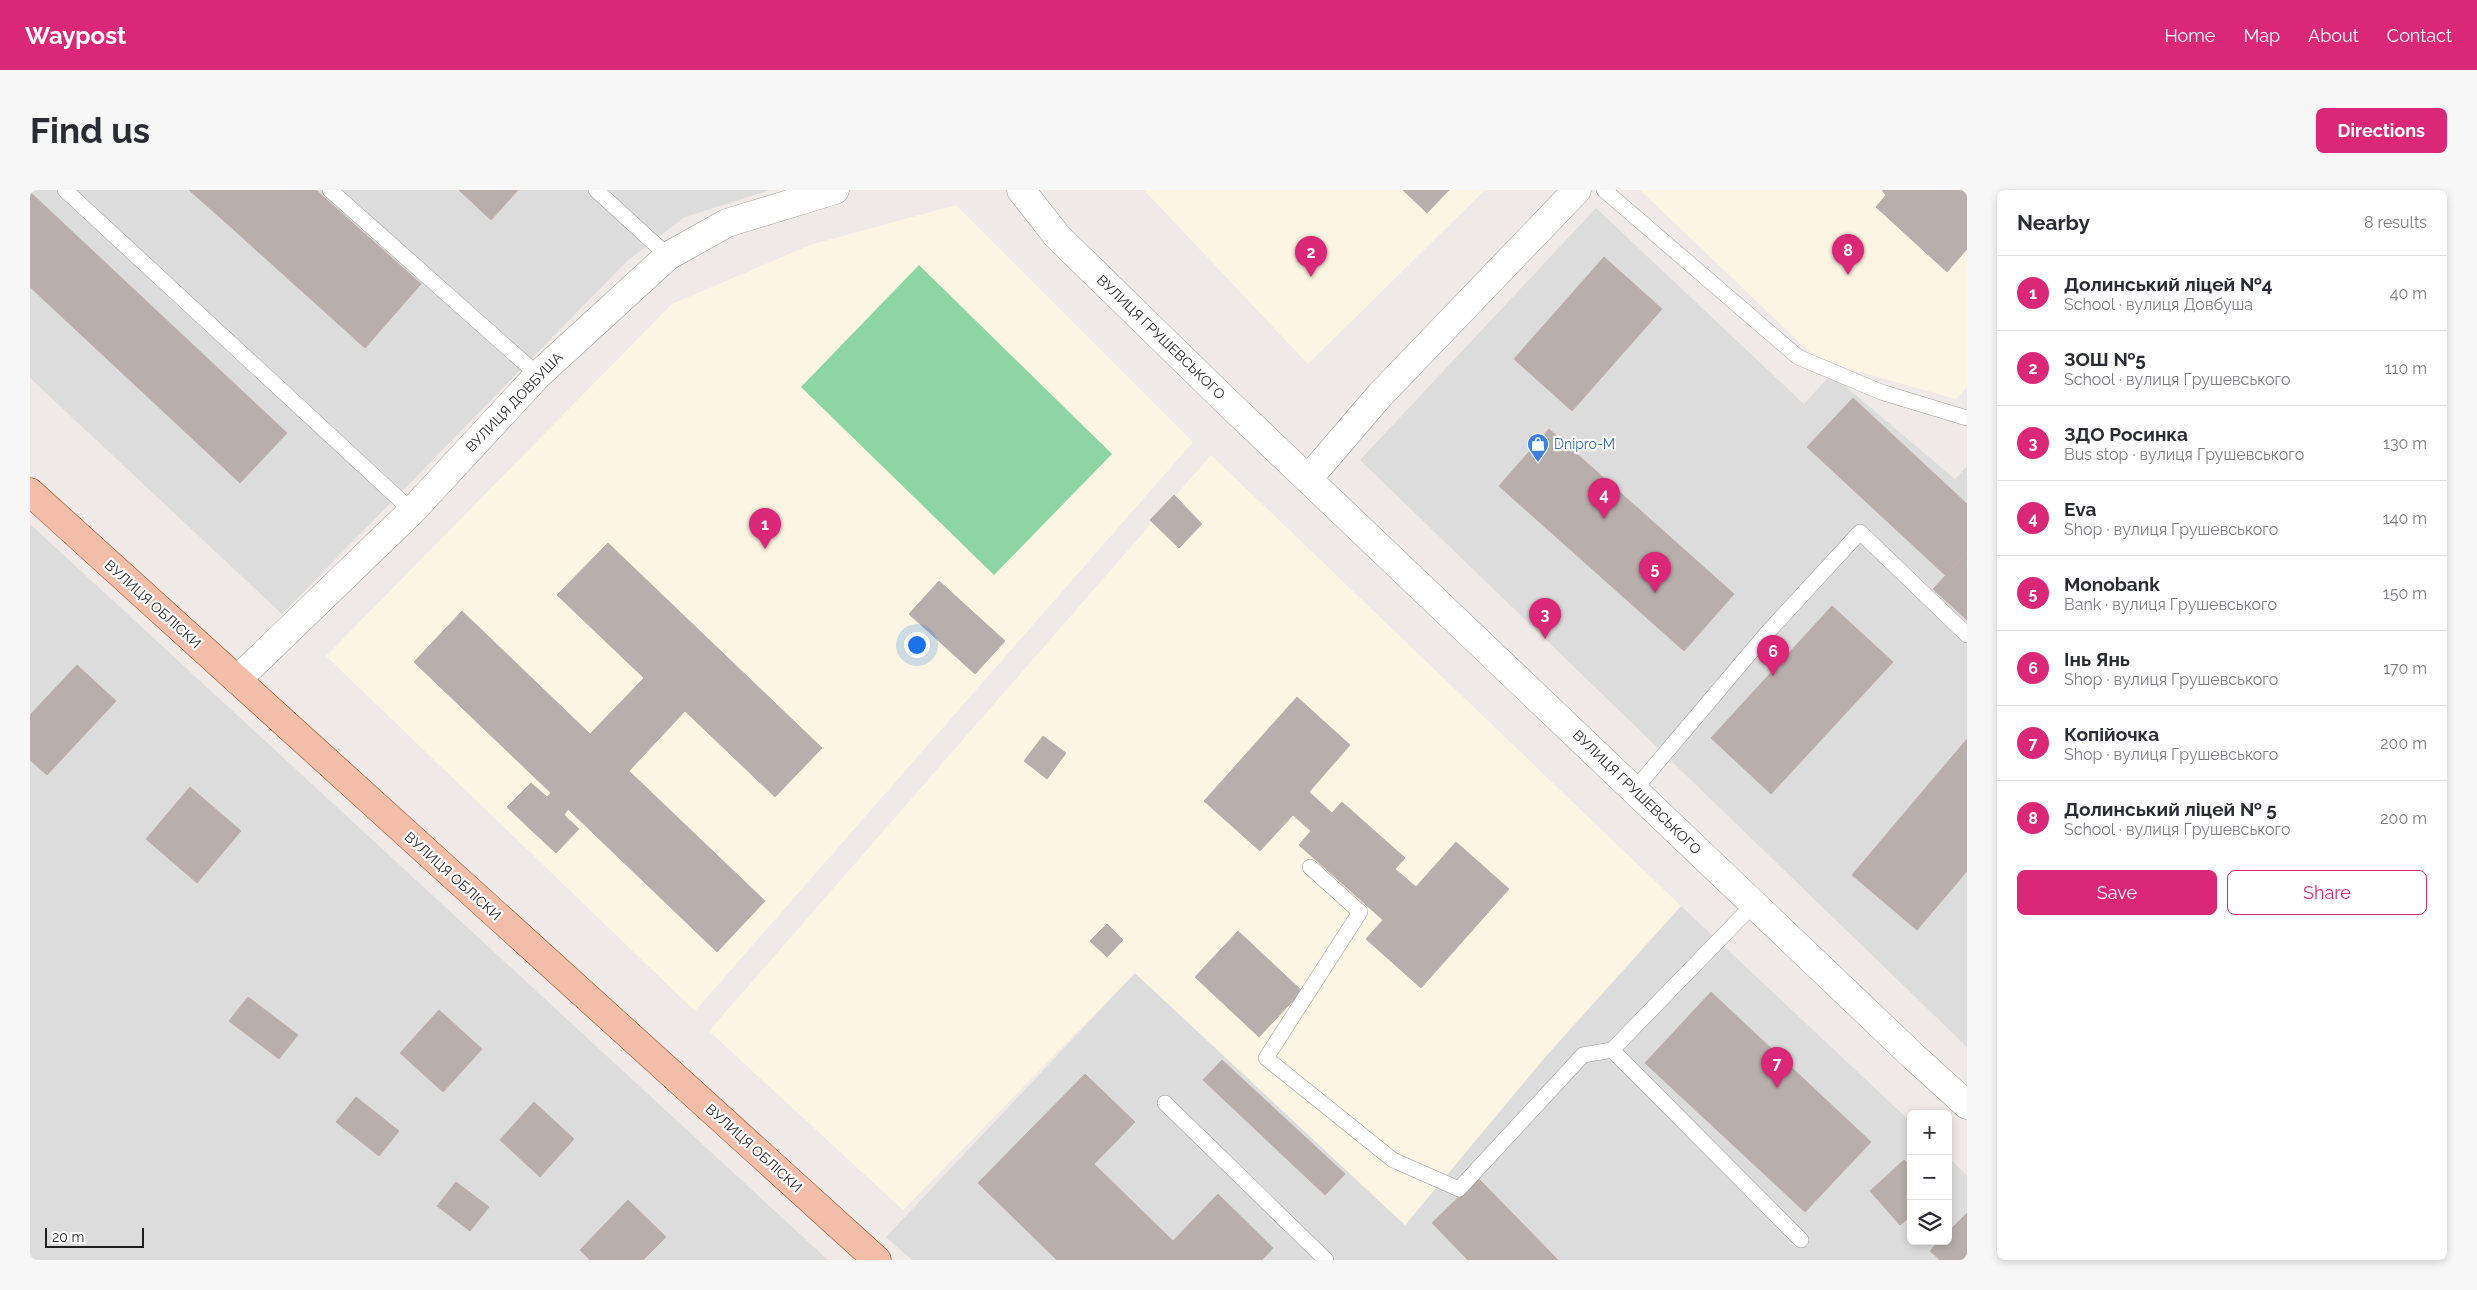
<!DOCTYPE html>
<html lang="en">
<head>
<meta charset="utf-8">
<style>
  body { margin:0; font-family:Raleway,sans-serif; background:#f7f7f7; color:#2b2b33 }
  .controls { position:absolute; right:15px; bottom:15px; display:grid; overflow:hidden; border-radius:8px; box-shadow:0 2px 8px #0003 }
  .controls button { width:45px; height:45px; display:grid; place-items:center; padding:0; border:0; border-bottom:1px solid #e1e1e2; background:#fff; color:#2b2b33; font:25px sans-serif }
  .scale { position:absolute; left:15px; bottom:12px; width:99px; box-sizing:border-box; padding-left:5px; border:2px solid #1f1f1f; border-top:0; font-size:14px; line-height:18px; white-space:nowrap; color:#1f1f1f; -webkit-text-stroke:4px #fff; paint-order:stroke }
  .you { position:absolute; left:886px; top:454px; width:18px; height:18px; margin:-12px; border:4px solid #fff; border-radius:50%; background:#1a73e8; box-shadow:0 0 0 8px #1a73e833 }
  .badge { display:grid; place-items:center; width:32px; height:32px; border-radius:50%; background:#db2777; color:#fff; font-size:16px; font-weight:700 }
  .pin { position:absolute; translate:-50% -41px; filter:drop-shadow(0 1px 2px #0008) }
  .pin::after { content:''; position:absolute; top:26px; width:18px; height:15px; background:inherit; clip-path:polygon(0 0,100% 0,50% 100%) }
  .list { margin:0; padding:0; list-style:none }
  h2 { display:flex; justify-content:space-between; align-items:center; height:65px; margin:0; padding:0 20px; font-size:21px }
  h2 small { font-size:16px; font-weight:400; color:#7c7c81 }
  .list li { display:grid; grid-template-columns:32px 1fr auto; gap:15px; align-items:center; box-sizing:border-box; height:75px; padding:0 20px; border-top:1px solid #e1e1e2 }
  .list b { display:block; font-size:19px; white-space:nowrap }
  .list p { margin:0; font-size:16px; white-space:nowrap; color:#7c7c81 }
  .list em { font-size:16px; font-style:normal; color:#7c7c81 }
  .actions { display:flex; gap:10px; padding:15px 20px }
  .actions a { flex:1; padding:11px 0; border:1px solid #db2777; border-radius:8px; text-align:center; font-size:18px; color:#db2777 }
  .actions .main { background:#db2777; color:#fff }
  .icon { flex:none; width:28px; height:28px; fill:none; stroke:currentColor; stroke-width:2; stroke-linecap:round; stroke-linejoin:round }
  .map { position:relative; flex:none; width:1937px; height:1070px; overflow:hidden; border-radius:8px }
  header { display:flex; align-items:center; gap:30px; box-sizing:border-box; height:70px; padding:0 25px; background:#db2777; color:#fff }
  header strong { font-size:24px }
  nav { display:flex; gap:28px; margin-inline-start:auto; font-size:18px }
  .intro { display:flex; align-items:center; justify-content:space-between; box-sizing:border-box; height:120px; padding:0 30px }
  h1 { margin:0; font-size:35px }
  .button { padding:12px 22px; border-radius:8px; background:#db2777; color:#fff; font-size:18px; font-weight:700 }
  main { display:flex; gap:30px; padding:0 30px }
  aside { flex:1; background:#fff; border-radius:8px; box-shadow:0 2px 8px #0003 }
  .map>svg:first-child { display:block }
  .residential { fill:#dddcdd }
  .education { fill:#fcf5e3 }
  .pitch { fill:#8dd5a5 }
  .building { fill:#b8afad; stroke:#bfaeab }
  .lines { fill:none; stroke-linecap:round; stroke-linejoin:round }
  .service-casing { stroke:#9c9c9c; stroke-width:16 }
  .minor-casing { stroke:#9c9c9c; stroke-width:29 }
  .primary-casing { stroke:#8b4010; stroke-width:29 }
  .service { stroke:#fff; stroke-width:15 }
  .minor { stroke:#fff; stroke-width:28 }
  .primary { stroke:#f2bea9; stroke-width:28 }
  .labels { text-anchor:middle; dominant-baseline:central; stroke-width:4.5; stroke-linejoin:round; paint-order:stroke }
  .street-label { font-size:14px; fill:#1f1f1f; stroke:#fff }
  .shop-label { font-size:14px; fill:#366cbe; stroke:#fff; text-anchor:start }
</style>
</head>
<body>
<header>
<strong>Waypost</strong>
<nav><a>Home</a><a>Map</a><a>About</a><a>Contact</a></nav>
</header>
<div class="intro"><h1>Find us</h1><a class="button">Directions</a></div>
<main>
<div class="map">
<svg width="1937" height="1070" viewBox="0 0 1937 1070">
  <rect width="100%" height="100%" fill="#efeae7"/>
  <path class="residential" d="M 0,0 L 740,0 L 655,27 L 597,71 L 252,424 L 0,188 Z
    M 1566,18 L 1774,214 L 1801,184 L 1925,289 L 1937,276 L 1937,857 L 1330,270 Z
    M 0,334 L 798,1070 L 0,1070 Z
    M 1651,716 L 1881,932 L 1881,1051 L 1918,1051 L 1918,967 L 1937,985 L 1937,1070 L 882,1070 L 856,1047 L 1105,783 L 1375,1035 L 1516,866 Z"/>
  <path class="education" d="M 1114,0 L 1455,0 L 1278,174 Z
    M 1610,0 L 1937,0 L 1937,197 L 1926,209 L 1788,170 Z
    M 926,15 L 1163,252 L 665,821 L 296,466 L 642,114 L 780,55 Z
    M 1181,265 L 1651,716 L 1516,866 L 1375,1035 L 1105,783 L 873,1020 L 679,841 Z"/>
  <path class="pitch" d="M 889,75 L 1082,264 L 964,385 L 771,197 Z"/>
  <path class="building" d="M 159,0 L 203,0 L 184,22 Z
    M 203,0 L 286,0 L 391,94 L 335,158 L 184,22 Z
    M 429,0 L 488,0 L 461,30 Z
    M 1373,0 L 1419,0 L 1397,23 Z
    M 1852,0 L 1937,0 L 1937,59 L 1917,82 L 1846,17 L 1856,5 Z
    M 0,2 L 257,243 L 210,293 L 0,97 Z
    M 1574,67 L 1632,119 L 1542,221 L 1484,169 Z
    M 1823,208 L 1937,314 L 1937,362 L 1915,385 L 1777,257 Z
    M 1519,239 L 1704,404 L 1654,461 L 1469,296 Z
    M 1144,305 L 1172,334 L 1149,358 L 1120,330 Z
    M 578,353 L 792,558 L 745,607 L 655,521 L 599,581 L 735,711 L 687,762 L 538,619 L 534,625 L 549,639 L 526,663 L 500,639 L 477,617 L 501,593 L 517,607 L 521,603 L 384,472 L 432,421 L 560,544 L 614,488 L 527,405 Z
    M 1937,362 L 1937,430 L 1903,399 Z
    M 909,391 L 975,451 L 945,484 L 879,424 Z
    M 1802,416 L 1863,472 L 1741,604 L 1681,548 Z
    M 47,475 L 86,511 L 17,585 L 0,570 L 0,525 Z
    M 1267,507 L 1320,555 L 1279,602 L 1302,623 L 1312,612 L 1375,668 L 1365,679 L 1386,697 L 1426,652 L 1479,699 L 1391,798 L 1336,749 L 1353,730 L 1269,655 L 1281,641 L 1263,625 L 1230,661 L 1174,611 Z
    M 1013,546 L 1036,563 L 1017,589 L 994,571 Z
    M 1937,549 L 1937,681 L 1887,740 L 1822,685 Z
    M 160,597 L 211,641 L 167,693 L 116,649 Z
    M 1077,734 L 1093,750 L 1077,767 L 1060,751 Z
    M 1208,741 L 1272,801 L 1229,847 L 1165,787 Z
    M 1681,802 L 1841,952 L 1775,1022 L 1615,873 Z
    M 218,807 L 268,845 L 249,869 L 199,831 Z
    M 409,820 L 452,859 L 413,902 L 370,863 Z
    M 1192,870 L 1315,984 L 1295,1005 L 1173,890 Z
    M 1055,884 L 1105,932 L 1064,974 L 1143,1051 L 1188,1004 L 1243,1058 L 1232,1070 L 1027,1070 L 948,993 Z
    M 326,907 L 369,941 L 349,966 L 306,932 Z
    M 504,912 L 544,949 L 510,987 L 470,950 Z
    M 1874,970 L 1881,977 L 1881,1026 L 1870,1035 L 1840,1001 Z
    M 1448,988 L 1528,1070 L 1438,1070 L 1402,1033 Z
    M 426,992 L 459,1017 L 440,1041 L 407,1016 Z
    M 598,1010 L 636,1047 L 613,1070 L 560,1070 L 550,1060 Z
    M 1937,1023 L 1937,1070 L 1910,1070 L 1900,1061 L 1909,1051 L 1918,1051 L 1918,1042 Z"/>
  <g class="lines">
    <g class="service-casing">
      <path id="service" d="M 35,0 L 382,321
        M 300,0 L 508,185
        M 566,0 L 638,66
        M 1574,0 L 1768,167 L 1851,202 L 1937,228
        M 1605,599 L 1737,443 L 1830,342 L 1937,445
        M 1280,677 L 1330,722 L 1236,868 L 1363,970 L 1429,999 L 1553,865 L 1582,860
        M 1724,714 L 1582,860 L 1771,1050
        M 1135,913 L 1296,1070"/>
    </g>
    <g class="minor-casing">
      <path id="minor" d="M 991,0 L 1027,46 L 1197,212 L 1883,866 L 1937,915
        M 1278,289 L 1350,205 L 1547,0
        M 207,490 L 382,321 L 508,185 L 638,66 L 697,33 L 805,0"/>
    </g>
    <g class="primary-casing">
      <path id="primary" d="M 0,302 L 847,1070"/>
    </g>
    <use href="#service" class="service"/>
    <use href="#minor" class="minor"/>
    <use href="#primary" class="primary"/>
  </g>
  <defs>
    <g id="shop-pin" transform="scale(1.125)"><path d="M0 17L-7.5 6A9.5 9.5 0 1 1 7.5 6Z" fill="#3f7fe0" stroke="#fff"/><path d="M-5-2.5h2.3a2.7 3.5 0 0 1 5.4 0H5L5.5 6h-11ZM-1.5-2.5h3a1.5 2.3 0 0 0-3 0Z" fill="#fff"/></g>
  </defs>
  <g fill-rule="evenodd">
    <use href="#shop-pin" x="1508" y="254"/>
  </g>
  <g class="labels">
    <g class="street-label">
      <text transform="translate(1131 147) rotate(44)">ВУЛИЦЯ ГРУШЕВСЬКОГО</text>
      <text transform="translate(484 212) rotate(-46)">ВУЛИЦЯ ДОВБУША</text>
      <text transform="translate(123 414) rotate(42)">ВУЛИЦЯ ОБЛІСКИ</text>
      <text transform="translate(1607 602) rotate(44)">ВУЛИЦЯ ГРУШЕВСЬКОГО</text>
      <text transform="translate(423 686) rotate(42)">ВУЛИЦЯ ОБЛІСКИ</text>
      <text transform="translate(724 958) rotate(42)">ВУЛИЦЯ ОБЛІСКИ</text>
    </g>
    <g class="shop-label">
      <text x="1524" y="254">Dnipro-M</text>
    </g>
  </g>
</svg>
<div class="controls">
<button>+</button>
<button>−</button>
<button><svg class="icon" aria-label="layers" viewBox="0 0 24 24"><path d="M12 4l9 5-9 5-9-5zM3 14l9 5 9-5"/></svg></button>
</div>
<div class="scale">20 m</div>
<div class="you"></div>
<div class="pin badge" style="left:735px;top:359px">1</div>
<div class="pin badge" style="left:1281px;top:87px">2</div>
<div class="pin badge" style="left:1515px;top:449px">3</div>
<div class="pin badge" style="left:1574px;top:329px">4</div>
<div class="pin badge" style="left:1625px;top:403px">5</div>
<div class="pin badge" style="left:1743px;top:486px">6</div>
<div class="pin badge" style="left:1747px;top:898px">7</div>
<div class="pin badge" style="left:1818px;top:85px">8</div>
</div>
<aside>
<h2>Nearby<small>8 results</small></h2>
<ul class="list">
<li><span class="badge">1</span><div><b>Долинський ліцей №4</b><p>School · вулиця Довбуша</p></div><em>40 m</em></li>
<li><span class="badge">2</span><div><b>ЗОШ №5</b><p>School · вулиця Грушевського</p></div><em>110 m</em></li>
<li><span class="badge">3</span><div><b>ЗДО Росинка</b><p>Bus stop · вулиця Грушевського</p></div><em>130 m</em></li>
<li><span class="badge">4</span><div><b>Eva</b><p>Shop · вулиця Грушевського</p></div><em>140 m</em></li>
<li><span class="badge">5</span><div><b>Monobank</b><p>Bank · вулиця Грушевського</p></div><em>150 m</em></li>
<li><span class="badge">6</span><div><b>Інь Янь</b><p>Shop · вулиця Грушевського</p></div><em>170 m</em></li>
<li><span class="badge">7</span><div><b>Копійочка</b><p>Shop · вулиця Грушевського</p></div><em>200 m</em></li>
<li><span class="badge">8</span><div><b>Долинський ліцей № 5</b><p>School · вулиця Грушевського</p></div><em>200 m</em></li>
</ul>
<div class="actions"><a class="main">Save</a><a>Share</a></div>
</aside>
</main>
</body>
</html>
